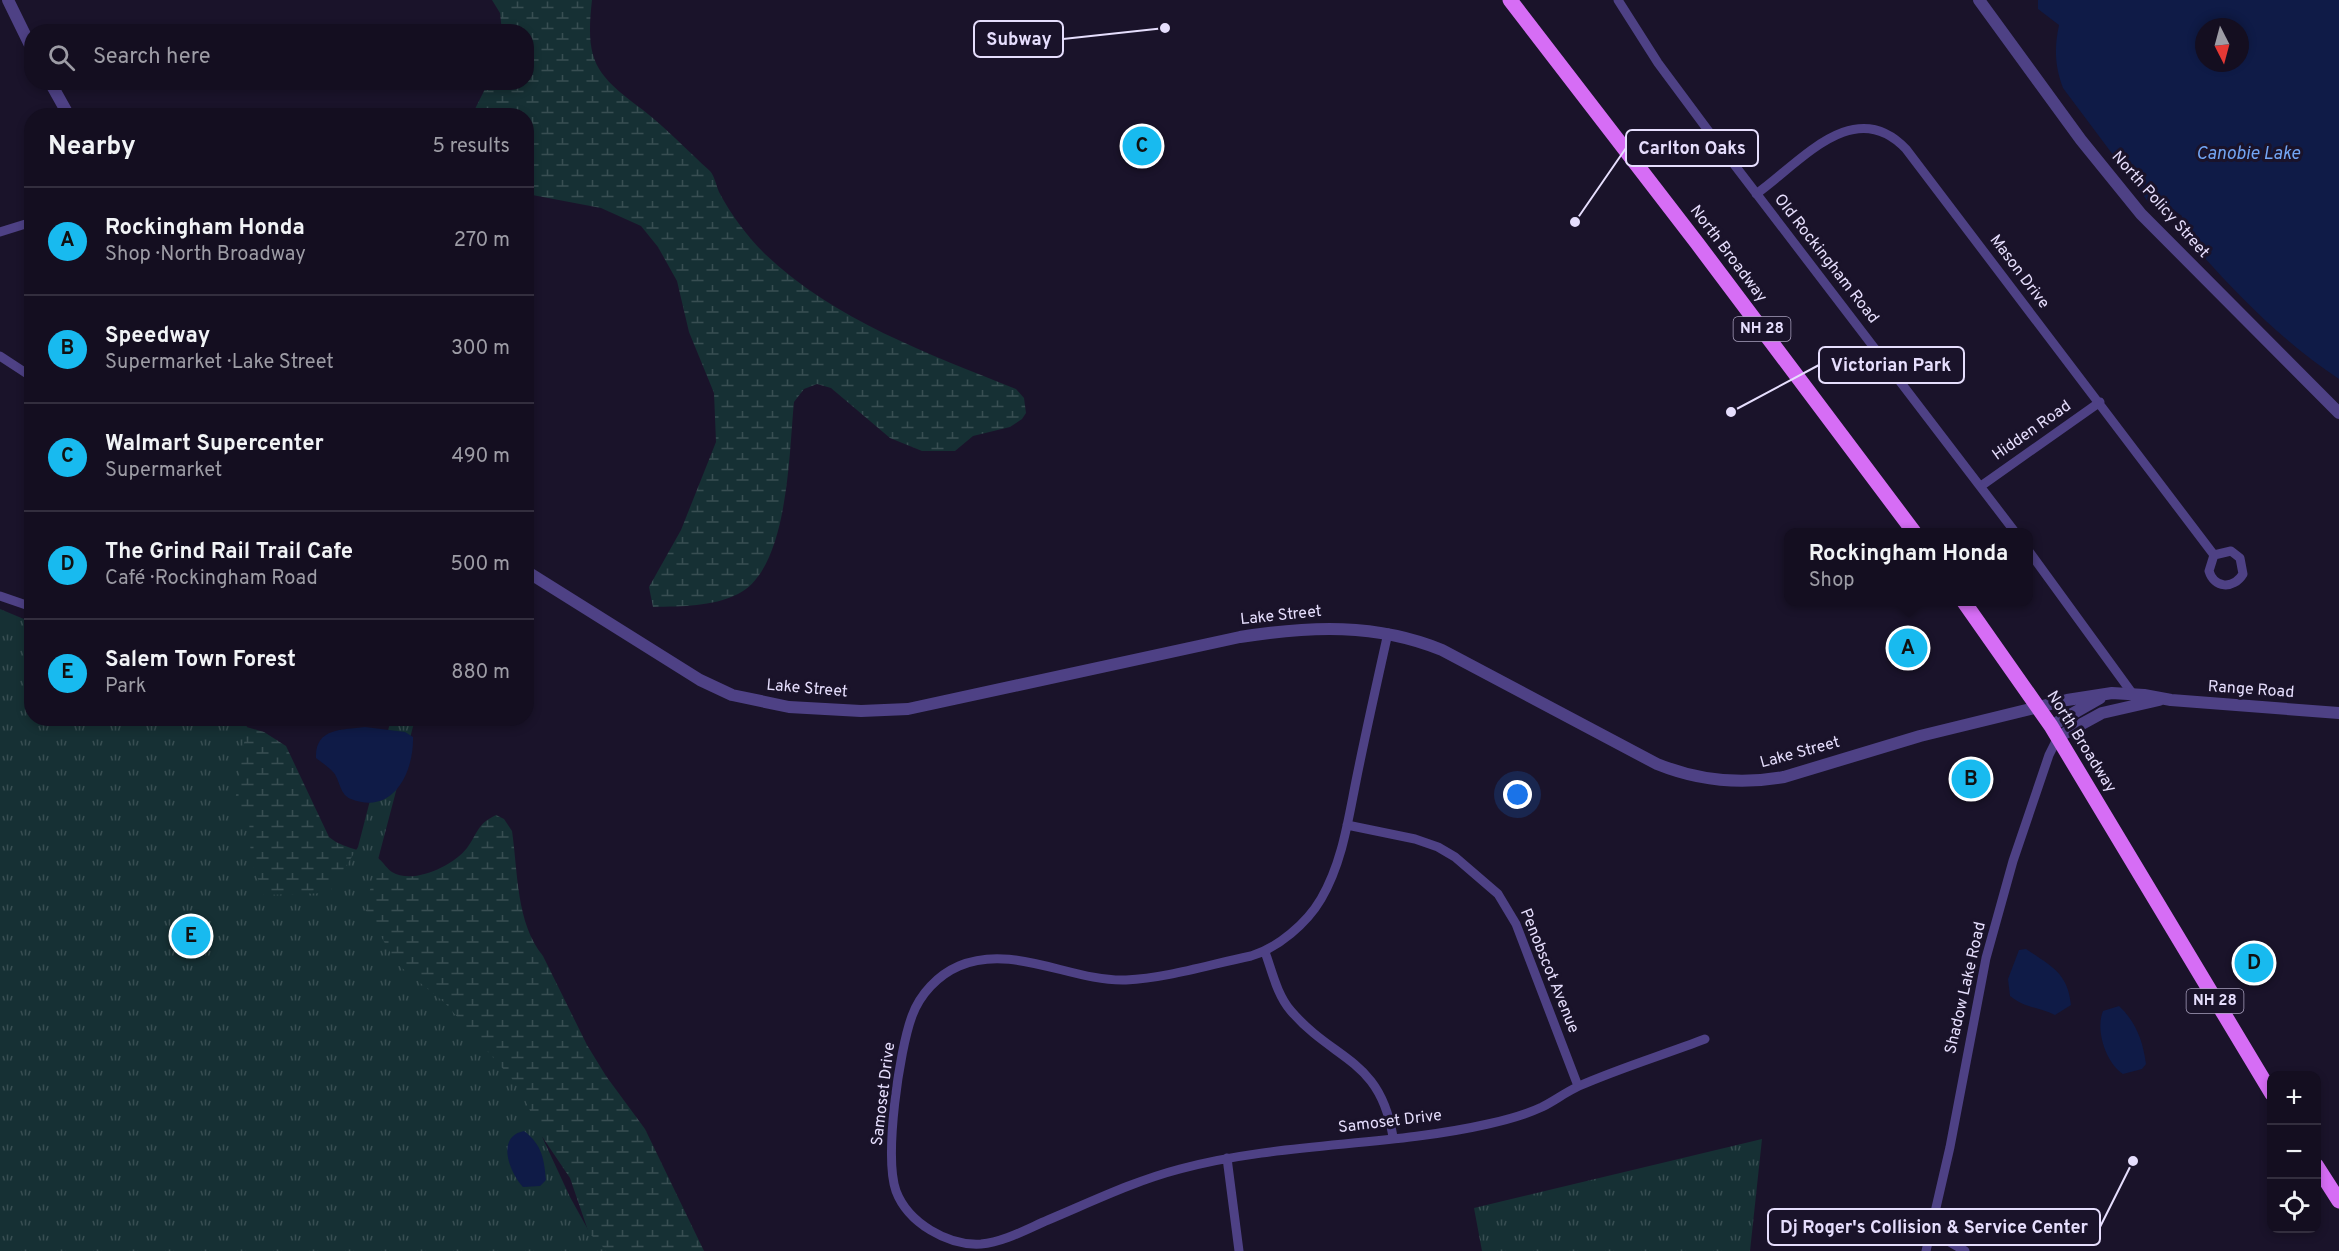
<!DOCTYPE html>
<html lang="en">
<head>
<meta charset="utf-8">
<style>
  body { margin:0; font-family:Overpass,sans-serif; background:#1d1729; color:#f1f3f6 }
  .controls { position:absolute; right:18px; bottom:18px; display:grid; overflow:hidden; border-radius:12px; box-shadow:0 3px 9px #0003 }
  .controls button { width:54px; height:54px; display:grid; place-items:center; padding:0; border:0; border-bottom:2px solid #332e3e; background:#140e20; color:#f1f3f6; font:30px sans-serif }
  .compass { position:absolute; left:2195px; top:18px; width:54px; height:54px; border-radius:50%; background:#140e20; box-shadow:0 3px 9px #0003; rotate:174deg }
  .you { position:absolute; left:1518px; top:795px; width:21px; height:21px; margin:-15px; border:4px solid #fff; border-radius:50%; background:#1a73e8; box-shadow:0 0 0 9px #1a73e833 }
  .badge { display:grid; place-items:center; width:39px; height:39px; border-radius:50%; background:#18baef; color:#111; font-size:20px; font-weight:700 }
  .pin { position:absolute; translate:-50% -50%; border:3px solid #fff; box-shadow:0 2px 6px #0006 }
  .popup { position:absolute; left:1784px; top:528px; width:249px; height:78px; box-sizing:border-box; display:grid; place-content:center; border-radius:12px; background:#140e20; filter:drop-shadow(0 2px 4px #0005); font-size:20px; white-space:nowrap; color:#9d9ca5 }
  .popup b { font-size:22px; color:#f1f3f6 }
  .popup::after { content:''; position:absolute; left:50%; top:100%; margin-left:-12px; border:12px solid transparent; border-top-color:#140e20 }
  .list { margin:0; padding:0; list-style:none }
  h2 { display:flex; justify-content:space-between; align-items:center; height:78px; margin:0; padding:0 24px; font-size:26px }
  h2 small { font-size:20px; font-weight:400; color:#9d9ca5 }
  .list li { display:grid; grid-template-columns:39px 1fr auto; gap:18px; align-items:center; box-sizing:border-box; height:108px; padding:0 24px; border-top:2px solid #332e3e }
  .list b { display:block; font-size:22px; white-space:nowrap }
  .list p { margin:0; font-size:20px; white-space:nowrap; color:#9d9ca5 }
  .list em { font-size:20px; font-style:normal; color:#9d9ca5 }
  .icon { flex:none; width:33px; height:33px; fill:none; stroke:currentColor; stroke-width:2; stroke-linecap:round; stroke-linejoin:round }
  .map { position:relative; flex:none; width:2339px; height:1251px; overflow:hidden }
  .search { position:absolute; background:#140e20; box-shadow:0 3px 9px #0003; left:24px; top:24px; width:510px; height:66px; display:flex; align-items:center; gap:15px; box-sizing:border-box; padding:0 21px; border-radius:24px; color:#9d9ca5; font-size:22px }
  .panel { position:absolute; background:#140e20; box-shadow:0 3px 9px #0003; left:24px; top:108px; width:510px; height:618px; border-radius:24px }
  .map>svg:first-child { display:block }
  .wetland { fill:url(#wetland-marsh) }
  .park { fill:url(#park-tufts) }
  .water { fill:#0f1b47; fill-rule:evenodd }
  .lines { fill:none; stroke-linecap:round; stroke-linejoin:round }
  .minor { stroke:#4e4185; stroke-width:9 }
  .tertiary { stroke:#4e4185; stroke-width:12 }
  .primary { stroke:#d66df5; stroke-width:15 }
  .labels { text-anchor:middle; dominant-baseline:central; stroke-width:6; stroke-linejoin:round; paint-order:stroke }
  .shield { fill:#1a132a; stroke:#a9a1be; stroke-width:1.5 }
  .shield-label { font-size:15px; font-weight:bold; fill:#e6defd }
  .street-label { font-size:16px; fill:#e6defd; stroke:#1a132a }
  .water-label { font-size:18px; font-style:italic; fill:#73a6f5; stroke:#1a132a }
  .leader { fill:none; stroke:#e6defd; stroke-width:2 }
  .callout-dot { fill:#e6defd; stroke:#1a132a; stroke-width:2 }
  .callout { fill:#1a132a; stroke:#e6defd; stroke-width:2 }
  .callout-label { font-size:18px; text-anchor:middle; font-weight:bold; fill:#e6defd }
</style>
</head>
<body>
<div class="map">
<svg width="2339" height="1251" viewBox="0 0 2339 1251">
  <defs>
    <pattern id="wetland-marsh" width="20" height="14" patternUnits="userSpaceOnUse" patternTransform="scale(1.5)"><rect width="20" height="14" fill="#163034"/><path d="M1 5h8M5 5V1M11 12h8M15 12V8" fill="none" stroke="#384e52"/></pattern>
    <pattern id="park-tufts" width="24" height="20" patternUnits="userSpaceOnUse" patternTransform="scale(1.5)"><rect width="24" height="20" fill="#163034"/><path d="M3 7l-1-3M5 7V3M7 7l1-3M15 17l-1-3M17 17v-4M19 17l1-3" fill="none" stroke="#384e52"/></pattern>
  </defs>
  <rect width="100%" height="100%" fill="#1a132a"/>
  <path class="wetland" d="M 492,0 L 592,0 C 585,62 595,74 643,110 C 666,128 688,151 710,171 C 715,177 716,185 719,192 C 731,215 747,236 765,254 C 834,320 929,354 1016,389 L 1024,398 L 1026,413 L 1022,419 L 1010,427 L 973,436 L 955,451 L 922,451 L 890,438 L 831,388 L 817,384 L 804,389 L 794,402 C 789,451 789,569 738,594 C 711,607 683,606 653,607 L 649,587 L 681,530 L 716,442 L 714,393 L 689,332 L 677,281 L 658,247 L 641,226 L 601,208 L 527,194 L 526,116 L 472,115 L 488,83 L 526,82 L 526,32 L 502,31 L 500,13 Z
    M 0,645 L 32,718 L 219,719 L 264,732 L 286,746 L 329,837 C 343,849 363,849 379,859 C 384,863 387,869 392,872 C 413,885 453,866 467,848 C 478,833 477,824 496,815 L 504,819 L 512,831 C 518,872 516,923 543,956 L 587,1045 L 606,1076 L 645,1129 L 704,1251 L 595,1251 L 570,1178 L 543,1138 L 450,1043 L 113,910 Z"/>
  <path class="park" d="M 0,609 L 31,622 L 32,718 L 248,719 L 234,808 L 249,819 L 251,860 L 264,895 L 329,893 L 358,847 L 391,719 L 415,719 L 365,909 L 397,964 L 445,1003 L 519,1087 L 570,1197 L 591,1235 L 607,1251 L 0,1251 Z
    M 1762,1139 L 1750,1251 L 1482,1251 L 1474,1208 Z"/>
  <path class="water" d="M 2038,0 L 2339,0 L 2339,379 C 2278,339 2227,284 2179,229 L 2182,216 L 2171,208 L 2149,203 L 2063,88 C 2055,66 2054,49 2059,25 L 2038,9 ZM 2204,27 L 2240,27 L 2240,63 L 2204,63 Z
    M 365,727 L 405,732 L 413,737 C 414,771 394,816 351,799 C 340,795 340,781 334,773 C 329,767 321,762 316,758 C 315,728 341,730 365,727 Z
    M 2026,949 C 2051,966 2068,973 2071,1005 L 2055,1015 C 2038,1007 2025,1008 2010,996 L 2008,979 L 2019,950 Z
    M 2119,1006 C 2136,1022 2143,1041 2146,1064 L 2142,1069 L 2123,1074 C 2106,1063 2095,1030 2103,1011 Z
    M 524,1131 C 542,1145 544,1158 546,1180 L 540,1186 L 523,1187 C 510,1173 495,1137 524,1131 Z"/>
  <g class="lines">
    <path class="minor" d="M 1618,0 L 1658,63 L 1707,129 L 2015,532
      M 1756,194 C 1800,163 1854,94 1906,149 L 2214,555 L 2209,571 C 2214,588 2233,590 2243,574 L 2240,558 L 2231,551 L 2214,555
      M 0,232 L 32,222
      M 0,356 L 32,377
      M 1981,486 L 2100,402
      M 2028,550 L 2132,693
      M 0,596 L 32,607
      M 1388,633 C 1377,682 1366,731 1356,781 C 1348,821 1342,863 1321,899 C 1307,923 1278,948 1251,956 C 1211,964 1168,978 1126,980 C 1072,982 1013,943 959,966 C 938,975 920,994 912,1016 C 899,1051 884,1157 896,1191 C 908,1223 948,1246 981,1244 C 1004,1242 1027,1229 1048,1220 C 1091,1202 1134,1181 1180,1169 C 1280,1142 1387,1147 1488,1124 C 1506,1120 1525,1115 1542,1107 C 1554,1101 1566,1092 1579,1086 C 1620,1068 1663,1055 1705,1039
      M 1347,825 L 1415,839 L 1438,847 L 1455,857 L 1498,894 L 1516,924 L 1578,1086
      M 1265,952 C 1272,971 1277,995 1291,1011 C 1335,1062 1380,1058 1393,1137
      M 1227,1158 L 1239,1251
      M 1931,1231 L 1965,1251
      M 1926,1251 L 1950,1147 L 1986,958 L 2013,861 L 2049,755 L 2058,737"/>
    <path class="tertiary" d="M 8,0 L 32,49
      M 1979,0 L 2081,140 L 2141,214 L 2339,413
      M 50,82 L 69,116
      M 526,571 L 700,680 L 732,695 L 789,707 L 861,711 L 908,709 L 1240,637 C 1310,626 1376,623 1442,650 L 1657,764 C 1699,781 1740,785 1784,777 L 1920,736 L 2067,700 L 2112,693 L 2144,695 L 2171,700 L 2339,713
      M 2051,726 L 2100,698
      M 2058,737 L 2102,713 L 2159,700"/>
    <path class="primary" d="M 1510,0 L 1697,243 L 1914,532
      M 1964,602 L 2051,726 L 2272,1094
      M 2316,1165 L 2339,1201"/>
  </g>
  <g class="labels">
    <g class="shield">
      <rect x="1733.5" y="317" width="57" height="24" rx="4.5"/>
      <rect x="2186.5" y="989" width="57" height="24" rx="4.5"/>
    </g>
    <g class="shield-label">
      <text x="1762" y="329">NH 28</text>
      <text x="2215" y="1001">NH 28</text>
    </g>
    <g class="street-label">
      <text transform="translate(2160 205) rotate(48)">North Policy Street</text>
      <text transform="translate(1728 254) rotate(53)">North Broadway</text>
      <text transform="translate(1826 259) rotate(52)">Old Rockingham Road</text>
      <text transform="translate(2019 272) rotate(53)">Mason Drive</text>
      <text transform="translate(2032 431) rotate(-35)">Hidden Road</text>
      <text transform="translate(1281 616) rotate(-6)">Lake Street</text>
      <text transform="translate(807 689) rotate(5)">Lake Street</text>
      <text transform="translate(2251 690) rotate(4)">Range Road</text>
      <text transform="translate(2081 742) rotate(58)">North Broadway</text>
      <text transform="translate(1800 753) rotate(-15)">Lake Street</text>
      <text transform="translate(1549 971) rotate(68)">Penobscot Avenue</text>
      <text transform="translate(1966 988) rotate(-77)">Shadow Lake Road</text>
      <text transform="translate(884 1094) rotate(-83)">Samoset Drive</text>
      <text transform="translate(1390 1122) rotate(-7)">Samoset Drive</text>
    </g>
    <g class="water-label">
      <text x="2248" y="154">Canobie Lake</text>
    </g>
  </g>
  <path class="leader" d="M1165 28L1063 39M1575 222L1626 148M1731 412L1819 365M2133 1161L2100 1227"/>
  <g class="callout-dot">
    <circle cx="1165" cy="28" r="6"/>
    <circle cx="1575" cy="222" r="6"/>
    <circle cx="1731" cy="412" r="6"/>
    <circle cx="2133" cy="1161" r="6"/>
  </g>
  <g class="callout">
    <rect x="974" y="21" width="89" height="36" rx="6"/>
    <rect x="1626" y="130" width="132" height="36" rx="6"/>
    <rect x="1819" y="347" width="145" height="36" rx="6"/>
    <rect x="1768" y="1209" width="332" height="36" rx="6"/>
  </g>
  <g class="callout-label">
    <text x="1019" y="45">Subway</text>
    <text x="1692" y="154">Carlton Oaks</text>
    <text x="1891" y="371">Victorian Park</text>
    <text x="1934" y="1233">Dj Roger's Collision &amp; Service Center</text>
  </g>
</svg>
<div class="controls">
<button>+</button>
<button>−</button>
<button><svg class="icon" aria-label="locate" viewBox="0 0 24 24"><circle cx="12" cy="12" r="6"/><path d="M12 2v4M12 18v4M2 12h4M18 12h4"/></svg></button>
</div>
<svg class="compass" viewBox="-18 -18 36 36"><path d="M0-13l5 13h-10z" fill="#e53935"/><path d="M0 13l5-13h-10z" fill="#9d9ca5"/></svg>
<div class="you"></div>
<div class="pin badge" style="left:1908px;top:648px">A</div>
<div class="popup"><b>Rockingham Honda</b>Shop</div>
<div class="pin badge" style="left:1971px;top:779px">B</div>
<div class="pin badge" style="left:1142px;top:146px">C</div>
<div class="pin badge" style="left:2254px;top:963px">D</div>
<div class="pin badge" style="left:191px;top:936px">E</div>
<div class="search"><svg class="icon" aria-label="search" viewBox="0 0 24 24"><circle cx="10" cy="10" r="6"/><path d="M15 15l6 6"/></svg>Search here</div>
<section class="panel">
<h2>Nearby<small>5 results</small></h2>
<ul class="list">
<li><span class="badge">A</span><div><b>Rockingham Honda</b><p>Shop · North Broadway</p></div><em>270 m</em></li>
<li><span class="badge">B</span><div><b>Speedway</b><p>Supermarket · Lake Street</p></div><em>300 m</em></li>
<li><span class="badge">C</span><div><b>Walmart Supercenter</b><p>Supermarket</p></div><em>490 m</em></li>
<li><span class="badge">D</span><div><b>The Grind Rail Trail Cafe</b><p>Café · Rockingham Road</p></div><em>500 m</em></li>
<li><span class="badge">E</span><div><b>Salem Town Forest</b><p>Park</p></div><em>880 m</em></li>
</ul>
</section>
</div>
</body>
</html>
